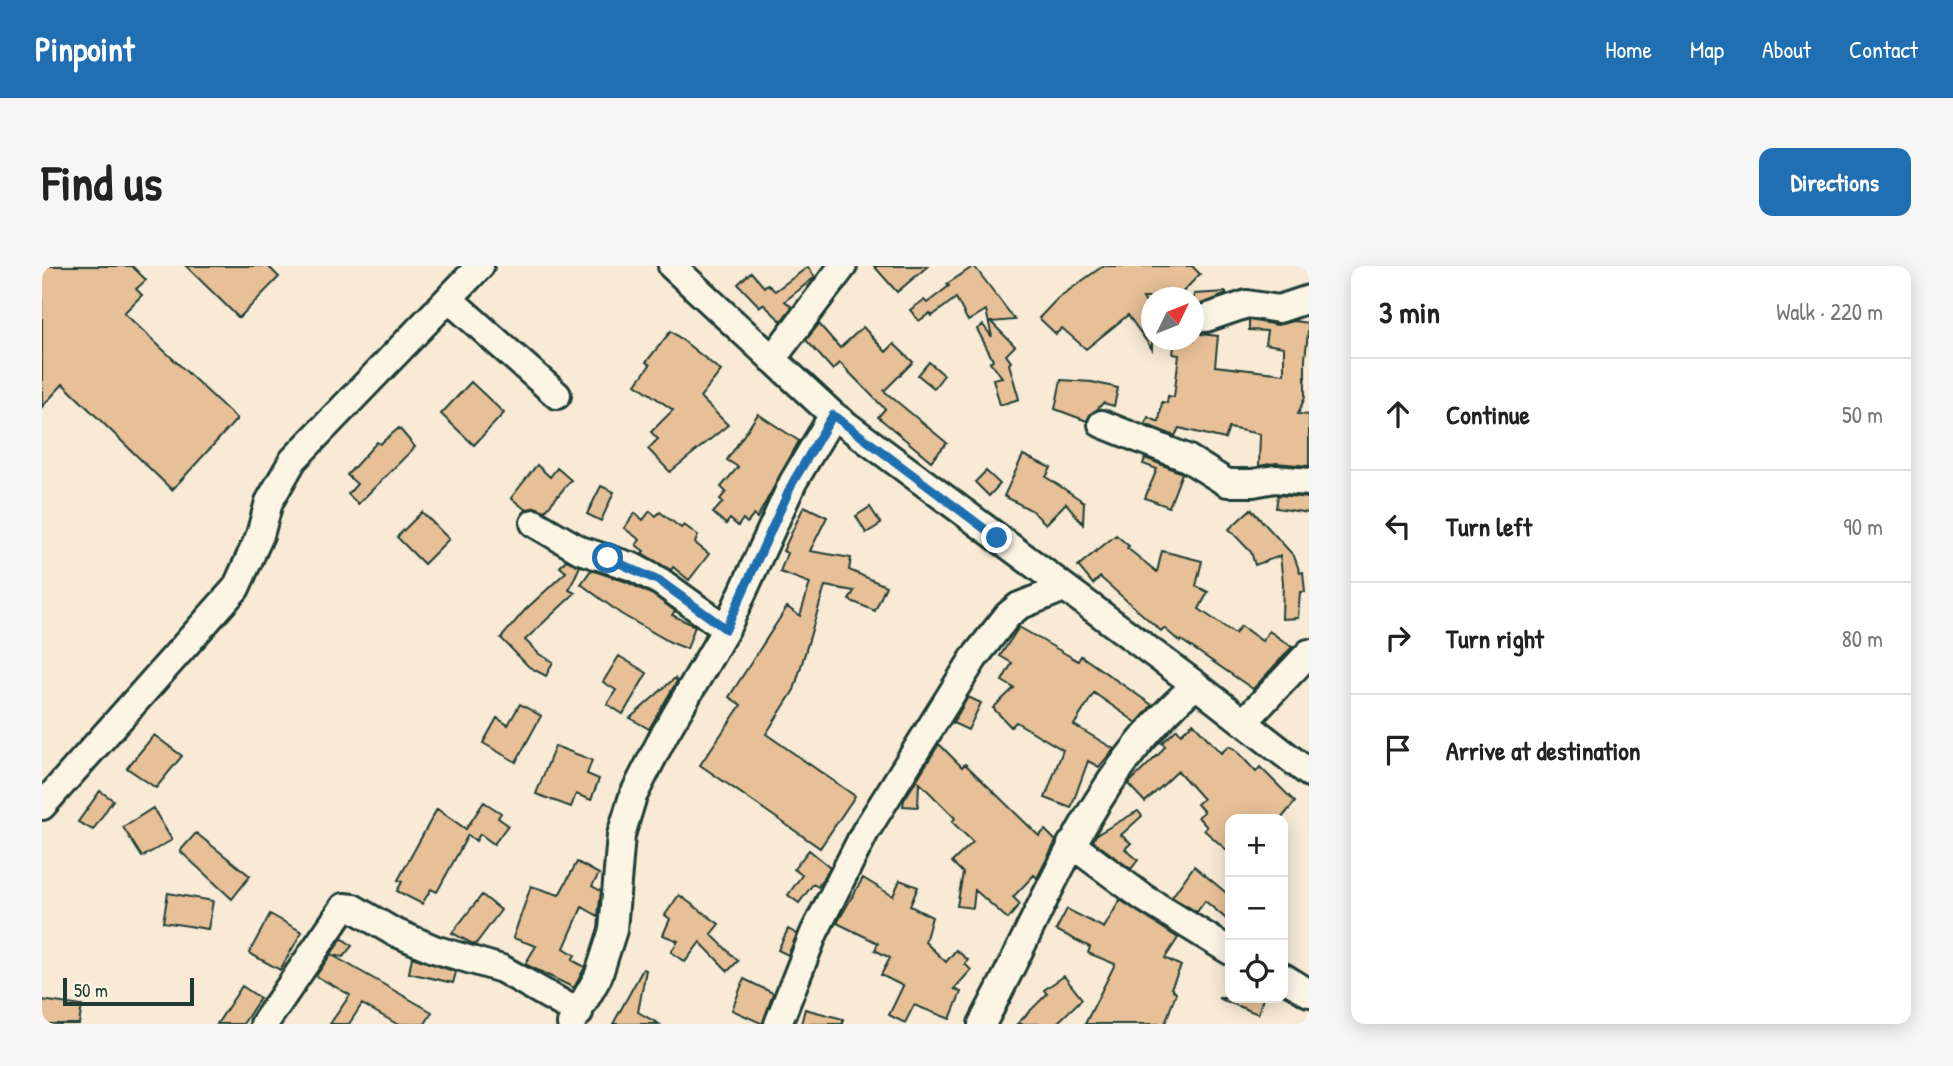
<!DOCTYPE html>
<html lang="en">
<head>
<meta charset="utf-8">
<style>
  body { margin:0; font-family:"Patrick Hand",sans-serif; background:#f6f6f6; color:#222 }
  .controls { position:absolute; right:21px; bottom:21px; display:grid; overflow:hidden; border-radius:14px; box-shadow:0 4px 18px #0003 }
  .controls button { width:63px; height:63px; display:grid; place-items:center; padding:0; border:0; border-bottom:2px solid #e0e0e0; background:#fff; color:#222; font:35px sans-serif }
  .compass { position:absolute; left:1099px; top:21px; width:63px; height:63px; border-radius:50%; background:#fff; box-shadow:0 4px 18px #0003; rotate:47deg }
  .scale { position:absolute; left:21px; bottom:18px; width:131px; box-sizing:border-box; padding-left:7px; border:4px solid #1f3d34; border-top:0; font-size:19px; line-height:24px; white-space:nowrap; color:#1f3d34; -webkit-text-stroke:5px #fcf5e5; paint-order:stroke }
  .stop { position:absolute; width:21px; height:21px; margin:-16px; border:5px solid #1f6fb2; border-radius:50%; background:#fff }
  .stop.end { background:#1f6fb2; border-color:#fff; box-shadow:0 2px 7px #0008 }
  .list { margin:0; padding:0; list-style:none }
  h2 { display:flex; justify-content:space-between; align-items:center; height:91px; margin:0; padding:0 28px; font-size:30px }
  h2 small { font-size:23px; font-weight:400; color:#767676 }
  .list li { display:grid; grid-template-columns:46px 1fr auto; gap:21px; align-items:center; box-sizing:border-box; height:112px; padding:0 28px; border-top:2px solid #e0e0e0 }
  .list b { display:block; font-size:26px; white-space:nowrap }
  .list em { font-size:23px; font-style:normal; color:#767676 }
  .icon { flex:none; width:38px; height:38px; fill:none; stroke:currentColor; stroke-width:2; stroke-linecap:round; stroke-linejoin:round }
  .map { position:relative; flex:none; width:1267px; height:758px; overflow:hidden; border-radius:14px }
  header { display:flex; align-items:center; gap:42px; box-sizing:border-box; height:98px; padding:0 35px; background:#1f6fb2; color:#fff }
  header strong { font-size:33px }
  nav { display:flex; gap:38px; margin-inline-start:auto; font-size:24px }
  .intro { display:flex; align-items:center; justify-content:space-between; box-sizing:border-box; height:168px; padding:0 42px }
  h1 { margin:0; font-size:49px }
  .button { padding:18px 32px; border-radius:14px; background:#1f6fb2; color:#fff; font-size:24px; font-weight:700 }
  main { display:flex; gap:42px; padding:0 42px }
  aside { flex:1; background:#fff; border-radius:14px; box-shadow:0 4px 18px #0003 }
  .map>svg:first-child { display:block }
  .building { fill:#e7c097; stroke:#1f3d34; stroke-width:2 }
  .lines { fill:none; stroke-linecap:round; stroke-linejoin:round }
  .minor-casing { stroke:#1f3d34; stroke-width:32 }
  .minor { stroke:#fcf5e5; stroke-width:26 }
  .route { stroke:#1f6fb2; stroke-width:9 }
</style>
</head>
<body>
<header>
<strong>Pinpoint</strong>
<nav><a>Home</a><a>Map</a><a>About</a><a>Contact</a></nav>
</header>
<div class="intro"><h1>Find us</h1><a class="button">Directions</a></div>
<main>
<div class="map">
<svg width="1267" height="758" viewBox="0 0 1267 758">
  <rect width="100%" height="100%" fill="#f8ead5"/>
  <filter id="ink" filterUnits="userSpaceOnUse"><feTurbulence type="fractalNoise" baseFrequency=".0143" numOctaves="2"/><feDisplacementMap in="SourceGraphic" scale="14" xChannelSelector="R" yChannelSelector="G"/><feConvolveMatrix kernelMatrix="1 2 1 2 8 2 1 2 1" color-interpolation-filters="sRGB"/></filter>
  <g filter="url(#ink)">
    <path class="building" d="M 0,0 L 90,0 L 104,14 L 94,23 L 100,29 L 82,47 L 195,153 L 130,224 L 21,118 L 0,141 Z
      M 144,0 L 226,0 L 237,11 L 197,52 Z
      M 832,0 L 886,0 L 855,26 Z
      M 932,0 L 973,54 L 949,56 L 973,80 L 964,89 L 969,96 L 967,98 L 977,133 L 958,139 L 951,113 L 960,111 L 948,96 L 951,94 L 935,63 L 941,59 L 950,71 L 944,44 L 926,55 L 914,32 L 890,50 L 888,47 L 877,55 L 868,44 L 882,34 L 885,37 L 907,20 L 905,18 Z
      M 1061,0 L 1150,0 L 1158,8 L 1135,32 L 1101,32 L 1110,47 L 1110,83 L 1086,49 L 1044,83 L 1020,62 L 1014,68 L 997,52 L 1016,32 Z
      M 766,1 L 773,11 L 743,35 L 750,41 L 739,55 L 721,38 L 718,41 L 696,18 L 709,6 L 722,21 L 725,18 L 733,25 Z
      M 1184,26 L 1184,28 L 1152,43 L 1152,28 Z
      M 1207,54 L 1235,59 L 1252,55 L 1267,57 L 1263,93 L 1263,131 L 1256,148 L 1267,149 L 1267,200 L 1234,197 L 1217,200 L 1218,168 L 1187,162 L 1183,173 L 1137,162 L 1133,170 L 1103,158 L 1106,151 L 1117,156 L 1120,136 L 1125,137 L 1126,130 L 1132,131 L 1137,89 L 1131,88 L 1133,74 L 1152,74 L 1152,61 L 1159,68 L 1176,70 L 1173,100 L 1242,108 L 1242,81 L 1223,78 L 1225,65 L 1207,64 Z
      M 777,58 L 798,82 L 821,61 L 844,86 L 852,78 L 871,96 L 842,125 L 905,177 L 889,195 L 836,151 L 843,143 L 798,97 L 791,104 L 764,74 Z
      M 629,65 L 679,105 L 658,131 L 686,159 L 628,206 L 606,183 L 616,173 L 609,166 L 631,144 L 594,118 L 608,99 L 604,96 Z
      M 887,96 L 902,109 L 892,122 L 876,109 Z
      M 1019,114 L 1050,116 L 1076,122 L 1072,140 L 1061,137 L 1045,155 L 1013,143 Z
      M 429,116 L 462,147 L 432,179 L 399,148 Z
      M 716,148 L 757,175 L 715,252 L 712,249 L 705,257 L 701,253 L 696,260 L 688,253 L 684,258 L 671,247 L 681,236 L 678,233 L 684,226 L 679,221 L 696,201 L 685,194 Z
      M 357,162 L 373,181 L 316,238 L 306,228 L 315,218 L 305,209 L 335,176 L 338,178 Z
      M 981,189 L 1009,202 L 1004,211 L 1042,236 L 1041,258 L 1024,237 L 1004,258 L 989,244 L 962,230 Z
      M 1103,192 L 1140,207 L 1127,241 L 1103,232 L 1115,203 L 1101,198 Z
      M 495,199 L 508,211 L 515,202 L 529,214 L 503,245 L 493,241 L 484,244 L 469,232 Z
      M 944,205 L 958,218 L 947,230 L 933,216 Z
      M 559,220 L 572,226 L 559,255 L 545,248 Z
      M 1236,229 L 1267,232 L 1267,247 L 1234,242 Z
      M 762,240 L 785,251 L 768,285 L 809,292 L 807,304 L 844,320 L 833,345 L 807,334 L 812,325 L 783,320 L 752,424 L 724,468 L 813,530 L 778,582 L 658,499 L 699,439 L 687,431 L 745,341 L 758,350 L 768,317 L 738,306 L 745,287 L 741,285 Z
      M 828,241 L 839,258 L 824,267 L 814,250 Z
      M 1209,243 L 1252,290 L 1258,307 L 1261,306 L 1263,326 L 1258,326 L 1256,352 L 1240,353 L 1241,316 L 1238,290 L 1213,299 L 1209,286 L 1187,263 Z
      M 608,245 L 614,250 L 618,246 L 639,262 L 642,259 L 656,269 L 653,277 L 667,288 L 647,314 L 631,301 L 629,304 L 600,287 L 602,285 L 594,279 L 598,274 L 582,262 L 593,247 L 601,254 Z
      M 380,246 L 407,273 L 382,298 L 355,271 Z
      M 1074,269 L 1087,280 L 1085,282 L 1115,306 L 1120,285 L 1160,295 L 1154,320 L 1166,326 L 1157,343 L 1193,368 L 1199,360 L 1220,375 L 1227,365 L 1250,381 L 1211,423 L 1139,374 L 1138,376 L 1122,362 L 1119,365 L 1058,311 L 1051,318 L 1036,300 Z
      M 524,294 L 538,300 L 527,324 L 533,327 L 483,374 L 497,388 L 511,396 L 504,410 L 487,401 L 459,372 L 483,344 L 524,306 L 518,301 Z
      M 549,304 L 585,316 L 611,329 L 633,345 L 630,349 L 653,360 L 645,383 L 628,376 L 579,348 L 539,318 Z
      M 977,361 L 1036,395 L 1039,390 L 1110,439 L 1095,457 L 1052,427 L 1032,459 L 1072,483 L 1057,501 L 1046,495 L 1029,542 L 1003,532 L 1021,484 L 974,456 L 969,461 L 951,442 L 972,422 L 960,415 L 970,397 L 958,390 Z
      M 577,390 L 605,407 L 581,448 L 565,438 L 574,424 L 561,416 Z
      M 633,412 L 635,415 L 607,463 L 588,452 Z
      M 926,431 L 939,437 L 926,464 L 911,457 Z
      M 478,438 L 499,450 L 474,496 L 441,477 L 455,452 L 466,459 Z
      M 1151,457 L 1179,487 L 1187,480 L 1193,483 L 1214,506 L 1218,501 L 1253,536 L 1239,553 L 1188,553 L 1188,587 L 1162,564 L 1165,561 L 1156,551 L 1162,546 L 1155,538 L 1161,533 L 1136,505 L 1103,536 L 1086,518 L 1118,487 L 1123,480 L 1120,477 L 1135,463 L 1139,468 Z
      M 112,469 L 140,490 L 114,522 L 85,502 Z
      M 897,478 L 920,501 L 923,498 L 997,570 L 1003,564 L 1014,575 L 995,612 L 992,609 L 971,631 L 978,638 L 966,653 L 933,624 L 931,642 L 915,640 L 921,607 L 910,596 L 931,576 L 910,556 L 913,552 L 877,516 L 876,541 L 861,540 L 862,534 Z
      M 513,480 L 550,494 L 545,508 L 557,513 L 549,534 L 534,528 L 529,541 L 494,528 Z
      M 58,525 L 71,534 L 51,564 L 36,556 Z
      M 442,536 L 459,547 L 456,552 L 466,559 L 452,578 L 438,568 L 434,575 L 426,569 L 395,626 L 389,623 L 380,638 L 355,625 L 360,616 L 356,614 L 395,543 L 424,563 Z
      M 111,542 L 130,574 L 100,591 L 81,561 Z
      M 1096,545 L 1100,550 L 1079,569 L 1089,577 L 1083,583 L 1096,594 L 1089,603 L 1051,575 L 1054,569 Z
      M 154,567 L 208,610 L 190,633 L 138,585 Z
      M 767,584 L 788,601 L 776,621 L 771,618 L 757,637 L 746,629 L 760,609 L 752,603 Z
      M 535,596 L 557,608 L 550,620 L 559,625 L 556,650 L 540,641 L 522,682 L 533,689 L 530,694 L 543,701 L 532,722 L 483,698 L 494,680 L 471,672 L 489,620 L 517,629 Z
      M 1152,600 L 1188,630 L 1188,656 L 1163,635 L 1155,646 L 1130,631 Z
      M 821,612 L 851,630 L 858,614 L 876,621 L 868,640 L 890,651 L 883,676 L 904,696 L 914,684 L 926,694 L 923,698 L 929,704 L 912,723 L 919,726 L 908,753 L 872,739 L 863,757 L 847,749 L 861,720 L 839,709 L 848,692 L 833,684 L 836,677 L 795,657 Z
      M 126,627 L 171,635 L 166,663 L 121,656 Z
      M 440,629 L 459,644 L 433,679 L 410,667 Z
      M 637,629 L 677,658 L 669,668 L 696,695 L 686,705 L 658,676 L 643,696 L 629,686 L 636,675 L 621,669 L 628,653 L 623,649 Z
      M 1078,634 L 1136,672 L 1123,692 L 1139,700 L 1129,722 L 1134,727 L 1123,758 L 1043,758 L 1073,698 L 1046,687 L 1048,681 L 1014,664 L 1025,643 L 1062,662 Z
      M 228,648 L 260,666 L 238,704 L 207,687 Z
      M 746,663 L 755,668 L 746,689 L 736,684 Z
      M 300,672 L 310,680 L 301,691 L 290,689 L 390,746 L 383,758 L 355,758 L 320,738 L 307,758 L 288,758 L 308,729 L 274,710 Z
      M 370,691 L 414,706 L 411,717 L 367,707 Z
      M 601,703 L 604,704 L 596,746 L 617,758 L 571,758 Z
      M 1022,710 L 1040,733 L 1014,758 L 975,758 L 1005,728 L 1002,724 Z
      M 702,713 L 731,727 L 721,758 L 690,744 Z
      M 200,720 L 218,732 L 201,758 L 175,758 Z
      M 1176,732 L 1221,732 L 1216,748 Z
      M 0,734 L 40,740 L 37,758 L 0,758 Z
      M 763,743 L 801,753 L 801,758 L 759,758 Z"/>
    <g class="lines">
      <g class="minor-casing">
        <path id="minor" d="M 630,0 L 791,149 L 1154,419 L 1267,507
          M 407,33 L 515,129
          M 1164,52 L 1205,38 L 1237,43 L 1267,33
          M 730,93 L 801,0
          M 1060,158 L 1145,192 L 1185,217 L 1211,217 L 1233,213 L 1267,216
          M 492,257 L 538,284 L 591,301 L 619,316 L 684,363
          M 1202,456 L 1267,387
          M 0,540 L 194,322 L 218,269 L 227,236 L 251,194 L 438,0
          M 1029,578 L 1102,632 L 1188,685
          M 1241,711 L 1267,727
          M 222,758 L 302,641 L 311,642 L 350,665 L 392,683 L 460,703 L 537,747
          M 529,758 L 556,711 L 571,664 L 579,569 L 591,530 L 622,469 L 684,363 L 751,216 L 791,149
          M 736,758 L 772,667 L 823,566 L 932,392 L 966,349 L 977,340 L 1022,322
          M 940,758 C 1004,639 1048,508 1154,419"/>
      </g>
      <use href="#minor" class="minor"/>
    </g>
  </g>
  <g class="lines" filter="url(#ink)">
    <path class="route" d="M 566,292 L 619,316 L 684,363 L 751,216 L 791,149 L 955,272"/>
  </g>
</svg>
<div class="controls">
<button>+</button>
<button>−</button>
<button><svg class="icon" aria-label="locate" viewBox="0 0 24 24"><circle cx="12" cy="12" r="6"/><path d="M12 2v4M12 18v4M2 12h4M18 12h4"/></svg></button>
</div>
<svg class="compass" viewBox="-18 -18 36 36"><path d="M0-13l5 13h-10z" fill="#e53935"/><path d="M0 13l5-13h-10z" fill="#767676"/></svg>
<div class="scale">50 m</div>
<div class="stop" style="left:566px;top:292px"></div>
<div class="stop end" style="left:955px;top:272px"></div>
</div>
<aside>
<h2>3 min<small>Walk · 220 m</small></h2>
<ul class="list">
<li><svg class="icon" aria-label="ahead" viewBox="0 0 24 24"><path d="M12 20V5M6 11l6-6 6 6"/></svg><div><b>Continue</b></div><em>50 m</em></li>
<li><svg class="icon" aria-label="left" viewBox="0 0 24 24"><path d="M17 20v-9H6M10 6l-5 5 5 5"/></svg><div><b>Turn left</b></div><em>90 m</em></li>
<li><svg class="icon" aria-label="right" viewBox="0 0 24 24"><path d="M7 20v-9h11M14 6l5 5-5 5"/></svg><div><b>Turn right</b></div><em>80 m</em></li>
<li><svg class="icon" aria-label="arrive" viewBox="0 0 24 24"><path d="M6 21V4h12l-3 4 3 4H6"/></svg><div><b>Arrive at destination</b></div></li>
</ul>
</aside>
</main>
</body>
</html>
